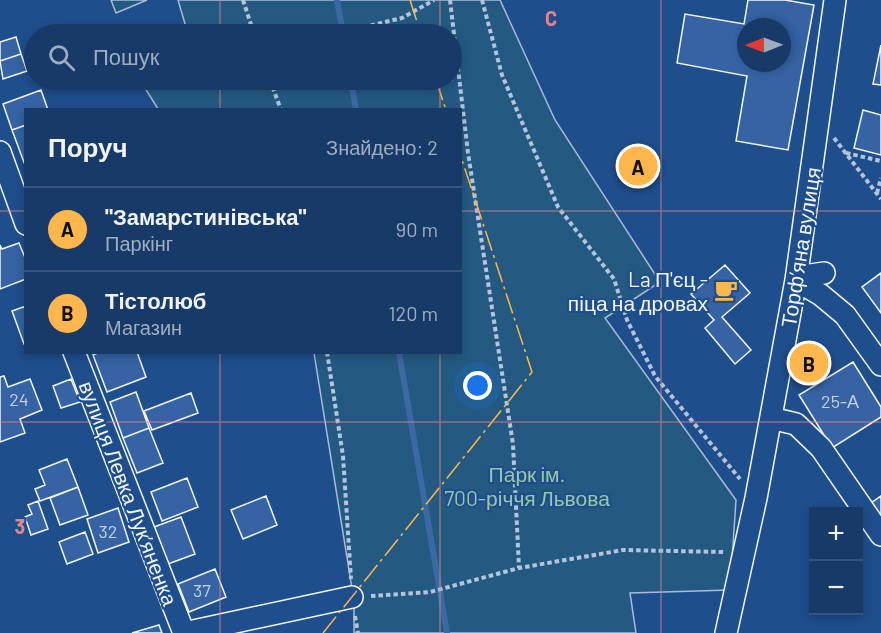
<!DOCTYPE html>
<html lang="uk">
<head>
<meta charset="utf-8">
<style>
  body { margin:0; font-family:Barlow,sans-serif; background:#244571; color:#f1f3f6 }
  .controls { position:absolute; right:18px; bottom:18px; display:grid; overflow:hidden; border-radius:0px; box-shadow:0 3px 9px #0003 }
  .controls button { width:54px; height:54px; display:grid; place-items:center; padding:0; border:0; border-bottom:2px solid #36547d; background:#173a69; color:#f1f3f6; font:30px sans-serif }
  .compass { position:absolute; left:737px; top:18px; width:54px; height:54px; border-radius:50%; background:#173a69; box-shadow:0 3px 9px #0003; rotate:269deg }
  .you { position:absolute; left:478px; top:386px; width:21px; height:21px; margin:-15px; border:4px solid #fff; border-radius:50%; background:#1a73e8; box-shadow:0 0 0 9px #1a73e833 }
  .badge { display:grid; place-items:center; width:39px; height:39px; border-radius:50%; background:#ffb74d; color:#111; font-size:20px; font-weight:700 }
  .pin { position:absolute; translate:-50% -50%; border:3px solid #fff; box-shadow:0 2px 6px #0006 }
  .list { margin:0; padding:0; list-style:none }
  h2 { display:flex; justify-content:space-between; align-items:center; height:78px; margin:0; padding:0 24px; font-size:26px }
  h2 small { font-size:20px; font-weight:400; color:#9eadc0 }
  .list li { display:grid; grid-template-columns:39px 1fr auto; gap:18px; align-items:center; box-sizing:border-box; height:84px; padding:0 24px; border-top:2px solid #36547d }
  .list b { display:block; font-size:22px; white-space:nowrap }
  .list p { margin:0; font-size:20px; white-space:nowrap; color:#9eadc0 }
  .list em { font-size:20px; font-style:normal; color:#9eadc0 }
  .icon { flex:none; width:33px; height:33px; fill:none; stroke:currentColor; stroke-width:2; stroke-linecap:round; stroke-linejoin:round }
  .map { position:relative; flex:none; width:881px; height:633px; overflow:hidden }
  .search { position:absolute; background:#173a69; box-shadow:0 3px 9px #0003; left:24px; top:24px; width:438px; height:66px; display:flex; align-items:center; gap:15px; box-sizing:border-box; padding:0 21px; border-radius:33px; color:#9eadc0; font-size:22px }
  .panel { position:absolute; background:#173a69; box-shadow:0 3px 9px #0003; left:24px; top:108px; width:438px; height:246px; border-radius:0px }
  .map>svg:first-child { display:block }
  .green { fill:#245a82; stroke:#a8bbd7; stroke-width:1.5 }
  .lines { fill:none; stroke-linecap:round; stroke-linejoin:round }
  .stream { stroke:#3b69a3; stroke-width:6 }
  .building { fill:#3563a3; stroke:#f2f6ff; stroke-width:1.5; fill-rule:evenodd }
  .minor-casing { stroke:#f2f6ff; stroke-width:24 }
  .path { stroke:#b3c4dc; stroke-width:4; stroke-dasharray:4.5 3; stroke-linecap:butt }
  .minor { stroke:#1f4e8c; stroke-width:21 }
  .power { stroke:#ffb74d; stroke-width:1.5; stroke-dasharray:21 4.5 3 4.5; stroke-linecap:butt }
  .grid { fill:none; stroke:#e38589; stroke-width:1.5; stroke-opacity:0.55 }
  .labels { text-anchor:middle; dominant-baseline:central; stroke-width:4.5; stroke-linejoin:round; paint-order:stroke }
  .number-label { font-size:18px; fill:#c3d1e8 }
  .street-label { font-size:21px; fill:#f2f6ff; stroke:#1f4e8c }
  .poi-label { font-size:21px; fill:#f2f6ff; stroke:#1f4e8c; text-anchor:end }
  .park-label { font-size:21px; fill:#97c8a6; stroke:#1f4e8c }
  .grid-label { font-size:20px; text-anchor:middle; font-weight:bold; fill:#e38589; stroke:#1f4e8c; stroke-width:4.5; stroke-linejoin:round; paint-order:stroke }
</style>
</head>
<body>
<div class="map">
<svg width="881" height="633" viewBox="0 0 881 633">
  <rect width="100%" height="100%" fill="#1f4e8c"/>
  <path class="green" d="M 111,0 L 147,0 L 116,13 Z
    M 178,0 L 500,0 L 555,120 L 660,282 L 605,318 L 736,500 L 730,590 L 630,593 L 636,633 L 354,633 L 354,601 L 314,353 L 460,352 L 460,110 L 158,109 L 140,80 L 452,80 L 452,34 L 188,34 Z"/>
  <g class="lines">
    <path class="stream" d="M 337,0 L 343,34
      M 351,80 L 356,110
      M 399,352 L 447,633"/>
  </g>
  <path class="building" d="M 748,0 L 785,0 L 814,5 L 788,150 L 736,141 L 747,76 L 677,63 L 685,14 L 744,24 ZM 746,27 L 782,27 L 782,63 L 746,63 Z
    M 16,37 L 21,54 L 0,61 L 0,42 Z
    M 881,45 L 881,85 L 873,84 Z
    M 21,54 L 27,71 L 3,79 L 0,61 Z
    M 41,90 L 48,110 L 26,110 L 26,125 L 12,130 L 3,104 Z
    M 863,110 L 881,115 L 881,155 L 854,148 Z
    M 26,125 L 26,165 L 25,165 L 12,130 Z
    M 19,243 L 26,260 L 26,279 L 0,289 L 0,245 L 2,249 Z
    M 725,265 L 750,293 L 722,317 L 751,350 L 735,364 L 705,328 L 714,320 L 691,294 Z
    M 881,273 L 881,313 L 862,287 Z
    M 26,306 L 26,344 L 24,344 L 12,311 Z
    M 100,352 L 137,352 L 146,377 L 107,392 L 93,355 Z
    M 853,362 L 881,407 L 881,417 L 832,448 L 799,395 Z
    M 4,376 L 8,387 L 30,379 L 42,410 L 20,419 L 25,433 L 0,442 L 0,377 Z
    M 71,379 L 80,402 L 61,408 L 53,386 Z
    M 136,392 L 149,428 L 123,438 L 110,402 Z
    M 191,393 L 198,413 L 152,430 L 144,411 Z
    M 149,428 L 163,463 L 137,473 L 123,438 Z
    M 67,459 L 78,487 L 40,501 L 35,489 L 45,485 L 39,470 Z
    M 187,478 L 198,507 L 162,521 L 151,492 Z
    M 78,487 L 88,515 L 60,525 L 50,498 Z
    M 266,496 L 277,525 L 243,539 L 231,510 Z
    M 881,496 L 881,517 L 871,503 Z
    M 38,501 L 48,529 L 31,535 L 25,517 L 32,514 L 28,505 Z
    M 118,508 L 129,542 L 98,553 L 87,519 Z
    M 181,517 L 195,554 L 168,564 L 154,527 Z
    M 85,532 L 93,554 L 67,564 L 59,542 Z
    M 215,569 L 226,597 L 189,612 L 178,584 Z
    M 159,625 L 162,633 L 132,633 Z"/>
  <g class="lines">
    <g class="minor-casing">
      <path id="minor" d="M 0,152 L 26,224
        M 797,277 L 824,273
        M 796,280 L 821,295 L 845,315 L 881,365
        M 74,352 L 184,633
        M 771,418 L 796,424 L 821,448 L 881,535
        M 184,633 L 352,597
        M 726,633 L 756,498 L 796,280 L 835,0"/>
    </g>
    <path class="path" d="M 243,0 L 254,34
      M 450,0 L 468,153 L 513,444 L 519,568
      M 482,0 L 502,75 L 558,207 L 614,279 L 627,320 L 655,376 L 740,479
      M 334,34 L 402,18 L 434,0
      M 270,80 L 281,110
      M 834,138 L 881,199
      M 846,153 L 881,161
      M 877,193 L 881,178
      M 327,352 L 343,456 L 351,579
      M 371,596 L 430,592 L 519,568 L 623,550 L 724,552
      M 355,616 L 358,633"/>
    <use href="#minor" class="minor"/>
    <path class="power" d="M 410,0 L 421,34
      M 436,80 L 446,110
      M 323,633 L 532,372 L 460,154"/>
  </g>
  <path class="grid" d="M 220,0 L 220,34M 440,0 L 440,34M 661,0 L 661,633M 220,80 L 220,110M 440,80 L 440,110M 0,211 L 26,211M 460,211 L 881,211M 220,352 L 220,633M 440,352 L 440,633M 0,422 L 881,422"/>
  <defs>
    <g id="cafe-bare" transform="scale(1.8)"><path d="M-5.5-4.5H6V0H3Q3 3.5 0 3.5H-2.5Q-5.5 3.5-5.5 0ZM3-3.2v2h1.7v-2ZM-6 4.5H4V6H-6Z" fill="#ffb74d" stroke="#1f4e8c" stroke-width="2.5" paint-order="stroke"/></g>
  </defs>
  <g fill-rule="evenodd">
    <use href="#cafe-bare" x="726" y="290"/>
  </g>
  <g class="labels">
    <g class="number-label">
      <text x="19" y="399">24</text>
      <text x="840" y="401">25-А</text>
      <text x="108" y="531">32</text>
      <text x="202" y="590">37</text>
    </g>
    <g class="street-label">
      <text transform="translate(800 247) rotate(-81)">Торфʼяна вулиця</text>
      <text transform="translate(129 493) rotate(69)">вулиця Левка Лукʼяненка</text>
    </g>
    <g class="poi-label">
      <text x="708" y="278">La П'єц -<tspan x="708" dy="24">піца на дровах</tspan></text>
    </g>
    <g class="park-label">
      <text x="527" y="473">Парк ім.<tspan x="527" dy="24">700-річчя Львова</tspan></text>
    </g>
  </g>
  <g class="grid-label">
    <text x="551" y="26">C</text>
    <text x="20" y="534">3</text>
  </g>
</svg>
<div class="controls">
<button>+</button>
<button>−</button>
</div>
<svg class="compass" viewBox="-18 -18 36 36"><path d="M0-13l5 13h-10z" fill="#e53935"/><path d="M0 13l5-13h-10z" fill="#9eadc0"/></svg>
<div class="you"></div>
<div class="pin badge" style="left:638px;top:166px">A</div>
<div class="pin badge" style="left:809px;top:363px">B</div>
<div class="search"><svg class="icon" aria-label="search" viewBox="0 0 24 24"><circle cx="10" cy="10" r="6"/><path d="M15 15l6 6"/></svg>Пошук</div>
<section class="panel">
<h2>Поруч<small>Знайдено: 2</small></h2>
<ul class="list">
<li><span class="badge">A</span><div><b>&quot;Замарстинівська&quot;</b><p>Паркінг</p></div><em>90 m</em></li>
<li><span class="badge">B</span><div><b>Тістолюб</b><p>Магазин</p></div><em>120 m</em></li>
</ul>
</section>
</div>
</body>
</html>
